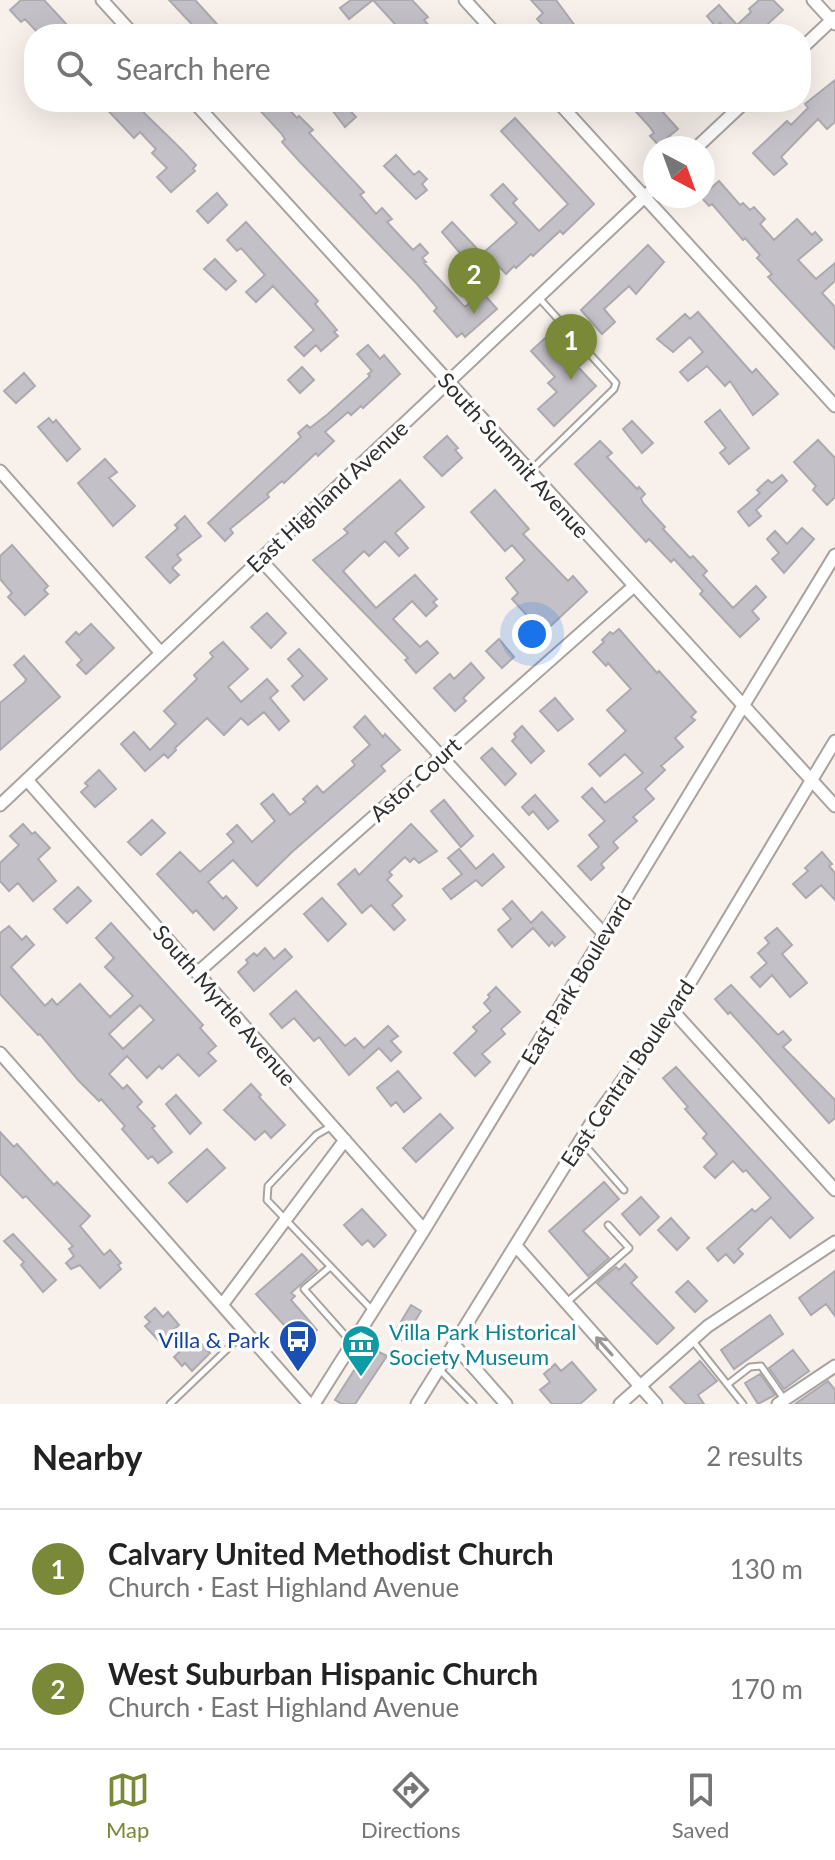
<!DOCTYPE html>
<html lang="en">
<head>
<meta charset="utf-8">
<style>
  body { margin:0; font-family:Lato,sans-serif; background:#f2f2f2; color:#222 }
  .compass { position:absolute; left:643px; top:136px; width:72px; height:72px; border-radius:50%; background:#fff; box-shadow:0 8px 32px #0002; rotate:139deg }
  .you { position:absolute; left:532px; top:634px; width:28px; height:28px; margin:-20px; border:6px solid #fff; border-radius:50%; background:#1a73e8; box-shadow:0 0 0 12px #1a73e833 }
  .badge { display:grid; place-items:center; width:52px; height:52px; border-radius:50%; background:#798938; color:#fff; font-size:26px; font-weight:700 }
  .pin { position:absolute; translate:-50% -66px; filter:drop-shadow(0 2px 4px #0008) }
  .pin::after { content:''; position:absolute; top:42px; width:28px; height:24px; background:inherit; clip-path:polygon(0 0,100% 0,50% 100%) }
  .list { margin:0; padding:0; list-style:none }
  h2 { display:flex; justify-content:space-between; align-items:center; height:104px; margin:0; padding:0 32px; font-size:34px }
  h2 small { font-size:26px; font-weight:400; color:#767676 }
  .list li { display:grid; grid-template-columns:52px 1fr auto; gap:24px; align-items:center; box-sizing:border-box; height:120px; padding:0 32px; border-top:2px solid #e0e0e0 }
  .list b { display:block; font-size:30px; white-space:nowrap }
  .list p { margin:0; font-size:26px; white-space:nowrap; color:#767676 }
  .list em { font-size:26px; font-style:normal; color:#767676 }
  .icon { flex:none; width:44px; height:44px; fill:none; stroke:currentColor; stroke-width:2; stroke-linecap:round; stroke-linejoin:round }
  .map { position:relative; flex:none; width:835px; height:1404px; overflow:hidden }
  .search { position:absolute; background:#fff; box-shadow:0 8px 32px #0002; left:24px; right:24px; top:24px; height:88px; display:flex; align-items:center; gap:20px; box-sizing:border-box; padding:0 28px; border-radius:32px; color:#767676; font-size:30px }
  .sheet { height:344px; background:#fff }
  nav { display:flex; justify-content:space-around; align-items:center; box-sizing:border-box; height:112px; border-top:2px solid #e0e0e0; background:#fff; font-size:22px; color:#767676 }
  nav a { display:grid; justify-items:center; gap:4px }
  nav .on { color:#798938 }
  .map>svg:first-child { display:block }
  .building { fill:#c3c0c7; stroke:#aca9af; stroke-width:2; fill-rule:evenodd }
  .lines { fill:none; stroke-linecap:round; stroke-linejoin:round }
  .lane-casing { stroke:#a9a29e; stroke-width:9 }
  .street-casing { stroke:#a9a29e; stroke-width:15 }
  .lane { stroke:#fff; stroke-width:5 }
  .street { stroke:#fff; stroke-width:11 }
  .oneway { stroke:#989796 }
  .labels { text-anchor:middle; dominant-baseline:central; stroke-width:7; stroke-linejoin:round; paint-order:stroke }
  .street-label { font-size:22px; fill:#312f2d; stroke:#fefefe }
  .culture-label { font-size:22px; fill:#0d838f; stroke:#fefefe; text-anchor:start }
  .transit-label { font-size:22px; fill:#164399; stroke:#fefefe; text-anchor:end }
</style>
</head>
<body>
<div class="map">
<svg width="835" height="1404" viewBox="0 0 835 1404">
  <rect width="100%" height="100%" fill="#f7f0eb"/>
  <path class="building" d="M 21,0 L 44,0 L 68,26 L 59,34 L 39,34 L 25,19 L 21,22 L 10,10 Z
    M 169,0 L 195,0 L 226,34 L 201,34 Z
    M 351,0 L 412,0 L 428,17 L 424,20 L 436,34 L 384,34 L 395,24 L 373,0 L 349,19 L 340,8 Z
    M 531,0 L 556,0 L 581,34 L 551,34 L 537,19 L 543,13 Z
    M 759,0 L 773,0 L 783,10 L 757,34 L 727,34 L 729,33 L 720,23 L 716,27 L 707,16 L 719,5 L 737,25 L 751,12 L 749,9 Z
    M 835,80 L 835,122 L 827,129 L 818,119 L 781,157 L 787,164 L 774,175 L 753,153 L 787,121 L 791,125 L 808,108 L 805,104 Z
    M 100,102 L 133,102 L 182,150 L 196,165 L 193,169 L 195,171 L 171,192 L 157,177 L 167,168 L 152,153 L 156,149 L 140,132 L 134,138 Z
    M 252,102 L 282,102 L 297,118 L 299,116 L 313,130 L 309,133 L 364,192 L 360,195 L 376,214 L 382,208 L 392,219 L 387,222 L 413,250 L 420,244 L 428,253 L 422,258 L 426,262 L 424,263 L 465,307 L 482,292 L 497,309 L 465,337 L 462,333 L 457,337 L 434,311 L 437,308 L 433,303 L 417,284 L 300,162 L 282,142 L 285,139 L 281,133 Z
    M 326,102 L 342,102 L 356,117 L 345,127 Z
    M 627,102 L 668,102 L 660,109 L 678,129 L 667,138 L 671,143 L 665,148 L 661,148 L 650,136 L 654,133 L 649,126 Z
    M 515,118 L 594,204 L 563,234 L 560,231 L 533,256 L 531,254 L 516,268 L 514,266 L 506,274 L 493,260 L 477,273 L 442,232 L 452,222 L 482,254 L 517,223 L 491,195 L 503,184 L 517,199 L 513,203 L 539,231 L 568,204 L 501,131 Z
    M 396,155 L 414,175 L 419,171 L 427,179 L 422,184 L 427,190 L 416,199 L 384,166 Z
    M 719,181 L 740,205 L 743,203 L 750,210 L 754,207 L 765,219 L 760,224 L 774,240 L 797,219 L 812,235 L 815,232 L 822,240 L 798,260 L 816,279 L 835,263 L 835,281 L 822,293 L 835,307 L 835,349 L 768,277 L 772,274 L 757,258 L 760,255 L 745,238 L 743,240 L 712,204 L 709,206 L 701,197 Z
    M 217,193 L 227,205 L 208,223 L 197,211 Z
    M 246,222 L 318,301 L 315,304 L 337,330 L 334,332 L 338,336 L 321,351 L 316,345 L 304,356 L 295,347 L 314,330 L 273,286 L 256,302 L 246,292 L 265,275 L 241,248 L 237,251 L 227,240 Z
    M 648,245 L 664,262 L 636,294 L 629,286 L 604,309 L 615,322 L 602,334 L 581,310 Z
    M 215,259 L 236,281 L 226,290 L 204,269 Z
    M 698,312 L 752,373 L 756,369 L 778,394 L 753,415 L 730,381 L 725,386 L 707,366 L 688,381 L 680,372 L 703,352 L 690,337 L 673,352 L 657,339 L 685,314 L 690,319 Z
    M 554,330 L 584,362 L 578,367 L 596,386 L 554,426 L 538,409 L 557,392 L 548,383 L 555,377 L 531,351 Z
    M 368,345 L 380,359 L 384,355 L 400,374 L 363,408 L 361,406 L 351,415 L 348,412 L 325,432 L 334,441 L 318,456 L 316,453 L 284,483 L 282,481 L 267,494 L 269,497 L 230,529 L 233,533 L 225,541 L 208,523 L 301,437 L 298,433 L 307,425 L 310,428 L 328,414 L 370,376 L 368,374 L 372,371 L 357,354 Z
    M 302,367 L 314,380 L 300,393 L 288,380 Z
    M 24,373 L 35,386 L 16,403 L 4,391 Z
    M 720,410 L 749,448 L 729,464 L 720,453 L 726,448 L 705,422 Z
    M 49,418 L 53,423 L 56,420 L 80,449 L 67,461 L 38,427 Z
    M 632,421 L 653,443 L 642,453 L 623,429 Z
    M 447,436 L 458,448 L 455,450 L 462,458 L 442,476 L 424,457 Z
    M 818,440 L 835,458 L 835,497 L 827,505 L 813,490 L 816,486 L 794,462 Z
    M 600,441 L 612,453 L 607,457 L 637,489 L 639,487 L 645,494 L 641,498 L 643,503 L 665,527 L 663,529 L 690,558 L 693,556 L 707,571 L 703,575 L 733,608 L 756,586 L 766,597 L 752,611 L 759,619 L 740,637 L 700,594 L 703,591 L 674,559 L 671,562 L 649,539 L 646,542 L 575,464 Z
    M 105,459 L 117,472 L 109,478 L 135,506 L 113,526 L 78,483 Z
    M 782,475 L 787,481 L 756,510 L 761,516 L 749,526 L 738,512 L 760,493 L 757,490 L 768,480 L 772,483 Z
    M 400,480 L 424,507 L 395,533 L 408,548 L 399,556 L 385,541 L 369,556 L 364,551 L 343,571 L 376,608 L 415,575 L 437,599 L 433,602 L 437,606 L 426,616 L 412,601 L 393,619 L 420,647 L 427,641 L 438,653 L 416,673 L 405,660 L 408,658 L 313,560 L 348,533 L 344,529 Z
    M 495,490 L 529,529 L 523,534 L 568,581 L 573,576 L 587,592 L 543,633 L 512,599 L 518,593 L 506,578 L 525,560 L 512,545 L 505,551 L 471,512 Z
    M 185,516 L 201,536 L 177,555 L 181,560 L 172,568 L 179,575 L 170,583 L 146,557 L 178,528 L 175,525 Z
    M 802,528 L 814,539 L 784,573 L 772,559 L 779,553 L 767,539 L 775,531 L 787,544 Z
    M 12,545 L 48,586 L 44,590 L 48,594 L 25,615 L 8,597 L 12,593 L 0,579 L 0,556 Z
    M 267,613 L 286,633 L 271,648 L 251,627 Z
    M 91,624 L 114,648 L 86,674 L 77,665 L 82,660 L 66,642 L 76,632 L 79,635 Z
    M 619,629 L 657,673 L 659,671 L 696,712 L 691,717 L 695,720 L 675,738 L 683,747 L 661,766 L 665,770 L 645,789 L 654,799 L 633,817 L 637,821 L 613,842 L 618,848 L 601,864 L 604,868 L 591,880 L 578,866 L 599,847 L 589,835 L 605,821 L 582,797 L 592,788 L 605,803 L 643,773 L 625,754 L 600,776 L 589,764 L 626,731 L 607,710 L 631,689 L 608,663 L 606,666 L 593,652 L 604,642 L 602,640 L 610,632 L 613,634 Z
    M 499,639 L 514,657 L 502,668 L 486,651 Z
    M 223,642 L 248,669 L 228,687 L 241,702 L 267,679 L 278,691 L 270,698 L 289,721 L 279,730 L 264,712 L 248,725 L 241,718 L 224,735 L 207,718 L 175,748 L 176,750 L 168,758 L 164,754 L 145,771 L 121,744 L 134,732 L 150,750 L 176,724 L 164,711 L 197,679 L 194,675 L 213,657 L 210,653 Z
    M 299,649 L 327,679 L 304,700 L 292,686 L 303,676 L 288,659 Z
    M 24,656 L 60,697 L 0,750 L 0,703 L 25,682 L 26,679 L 14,665 Z
    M 471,663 L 484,678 L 463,698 L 466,701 L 455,711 L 434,688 L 450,674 L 454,679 Z
    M 555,698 L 573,719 L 558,731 L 540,711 Z
    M 365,716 L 383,737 L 385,734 L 400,750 L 381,766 L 385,771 L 292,852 L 257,886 L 233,860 L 208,882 L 223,899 L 226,896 L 237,908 L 214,930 L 196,910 L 193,913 L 157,874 L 180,852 L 200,872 L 234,842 L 227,834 L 237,825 L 252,842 L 275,821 L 261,804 L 273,794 L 290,815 L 306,802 L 303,799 L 317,786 L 323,793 L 355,765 L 352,761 L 370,745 L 354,727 Z
    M 522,726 L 544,751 L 531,763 L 512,741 L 516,737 L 514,734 Z
    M 492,748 L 516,774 L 505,785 L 481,758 Z
    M 99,770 L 116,789 L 95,807 L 81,792 L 88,786 L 85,783 Z
    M 535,795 L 558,821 L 548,829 L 533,811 L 529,815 L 522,807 Z
    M 444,800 L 473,836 L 461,847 L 431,811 Z
    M 152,820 L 165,833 L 141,855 L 128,842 Z
    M 23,824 L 32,834 L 35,832 L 50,848 L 38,859 L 56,881 L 33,901 L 18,883 L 9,891 L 0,881 L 0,863 L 19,845 L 10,836 Z
    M 411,824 L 437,851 L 419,863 L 414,858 L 410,862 L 405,857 L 389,872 L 392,875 L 387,880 L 402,896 L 392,905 L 405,920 L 394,930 L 371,905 L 362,913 L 338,884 L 355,869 L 359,875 Z
    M 459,849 L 476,869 L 493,854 L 504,867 L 482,886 L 476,880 L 451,899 L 443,889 L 462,874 L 448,858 Z
    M 822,852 L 832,864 L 829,866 L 835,873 L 835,900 L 821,885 L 806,898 L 793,884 L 808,871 L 805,868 Z
    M 78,887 L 91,901 L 67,923 L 54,909 Z
    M 322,898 L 346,924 L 328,941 L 304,914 Z
    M 512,901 L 531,923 L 542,912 L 565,937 L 555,946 L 552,942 L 549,946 L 533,928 L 512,947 L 498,930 L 511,919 L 503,909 Z
    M 111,923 L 203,1025 L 200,1028 L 216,1046 L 208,1053 L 216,1061 L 199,1076 L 178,1054 L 162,1069 L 159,1066 L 147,1078 L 127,1056 L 109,1074 L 123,1089 L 127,1085 L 142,1102 L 137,1107 L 155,1126 L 152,1128 L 172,1152 L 158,1163 L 152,1156 L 148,1159 L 122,1129 L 125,1126 L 101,1099 L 99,1101 L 78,1080 L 40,1034 L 38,1035 L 0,994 L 0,933 L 9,926 L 22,940 L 26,936 L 34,945 L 11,967 L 45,1006 L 52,999 L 57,1005 L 80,984 L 110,1017 L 133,996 L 105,967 L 114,958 L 96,938 ZM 140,1005 L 154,1020 L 123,1049 L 109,1034 Z
    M 777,928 L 792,945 L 782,954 L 807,983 L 790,997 L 772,975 L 760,987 L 751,977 L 767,963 L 758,953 L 769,943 L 765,938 Z
    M 265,948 L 274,959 L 285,949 L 292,957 L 254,991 L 238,972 L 248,963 L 246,960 L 254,953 L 257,956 Z
    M 731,985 L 778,1035 L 783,1031 L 791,1040 L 783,1047 L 835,1100 L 835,1118 L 829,1123 L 730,1012 L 728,1014 L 715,999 Z
    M 496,987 L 520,1012 L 501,1029 L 505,1034 L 482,1054 L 490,1062 L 475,1076 L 454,1053 L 477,1031 L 473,1027 L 491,1011 L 484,1003 L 490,997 L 488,995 Z
    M 296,991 L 345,1046 L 355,1038 L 364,1048 L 388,1026 L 398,1036 L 391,1041 L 401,1052 L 391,1061 L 379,1048 L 349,1075 L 319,1037 L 314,1041 L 294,1018 L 282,1028 L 270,1014 Z
    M 676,1067 L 813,1218 L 790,1238 L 771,1217 L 738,1249 L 743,1254 L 734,1263 L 726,1254 L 718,1261 L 707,1248 L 752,1209 L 755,1212 L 771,1198 L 746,1170 L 743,1172 L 733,1161 L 715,1178 L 704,1167 L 717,1154 L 703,1138 L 707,1134 L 685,1109 L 688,1107 L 663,1078 Z
    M 398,1071 L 421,1098 L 404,1112 L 396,1102 L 391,1106 L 377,1088 Z
    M 251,1084 L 261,1095 L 259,1097 L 285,1125 L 271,1138 L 265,1131 L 255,1140 L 224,1110 Z
    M 176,1095 L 201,1123 L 190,1134 L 166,1104 Z
    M 440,1114 L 453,1128 L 416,1162 L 403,1148 Z
    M 0,1132 L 14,1147 L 17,1144 L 54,1185 L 57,1182 L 90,1216 L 80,1226 L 104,1255 L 110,1250 L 121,1263 L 118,1265 L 121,1269 L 100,1288 L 80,1265 L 71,1269 L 66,1263 L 74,1256 L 69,1249 L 73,1246 L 26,1196 L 23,1198 L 0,1174 Z
    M 207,1149 L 225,1168 L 187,1202 L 169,1183 Z
    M 604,1182 L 619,1199 L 583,1231 L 609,1258 L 588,1276 L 549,1231 Z
    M 641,1197 L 659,1217 L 640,1235 L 622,1214 Z
    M 362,1209 L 386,1235 L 374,1247 L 368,1240 L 362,1245 L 344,1225 Z
    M 671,1218 L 689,1238 L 677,1250 L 658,1230 Z
    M 13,1234 L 56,1280 L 43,1292 L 21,1265 L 24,1262 L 4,1241 Z
    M 302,1254 L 317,1270 L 291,1293 L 295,1296 L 291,1300 L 317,1330 L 302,1345 L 256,1294 Z
    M 625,1264 L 637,1277 L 631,1283 L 674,1328 L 657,1344 L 597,1283 L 616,1267 L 619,1270 Z
    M 835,1271 L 835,1316 L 826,1304 L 811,1315 L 799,1298 Z
    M 688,1281 L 707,1301 L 695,1312 L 676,1292 Z
    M 411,1305 L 421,1311 L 403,1341 L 393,1335 Z
    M 155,1308 L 163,1317 L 168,1312 L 179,1325 L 160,1342 L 145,1326 L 150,1322 L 145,1317 Z
    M 770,1315 L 783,1334 L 734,1369 L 721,1350 Z
    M 195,1337 L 210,1353 L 192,1371 L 185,1363 L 182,1366 L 174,1357 Z
    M 369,1347 L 387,1356 L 355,1404 L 342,1404 L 335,1400 Z
    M 793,1350 L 809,1371 L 784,1389 L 769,1368 Z
    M 700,1361 L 717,1381 L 698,1395 L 704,1404 L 686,1404 L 670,1387 Z
    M 572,1362 L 596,1390 L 580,1404 L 552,1404 L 540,1390 L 550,1382 L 544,1374 L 555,1364 L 561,1371 Z
    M 760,1374 L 775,1395 L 758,1404 L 745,1383 Z
    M 828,1381 L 835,1390 L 835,1404 L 795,1404 Z"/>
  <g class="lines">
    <g class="lane-casing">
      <path id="lane" d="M 531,470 L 614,389 L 616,383 L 539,298
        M 330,1127 L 316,1135 L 268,1186 L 267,1200 L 373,1311
        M 581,1141 L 624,1190
        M 330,1267 L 304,1289 L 352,1343
        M 567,1302 L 629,1248 L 608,1225
        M 692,1340 L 743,1404
        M 440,1370 L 473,1404
        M 728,1384 L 750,1367 L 761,1366 L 784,1399
        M 170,1404 L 244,1333"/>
    </g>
    <g class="street-casing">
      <path id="street" d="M 102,0 L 133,34
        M 465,0 L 496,34
        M 813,0 L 835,24
        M 801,49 L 835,17
        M 194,102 L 835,806
        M 558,102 L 835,406
        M 696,148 L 745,102
        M 0,471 L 161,653
        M 260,559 L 604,934
        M 27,780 L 424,1230
        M 0,805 L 655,187
        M 197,973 L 634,586
        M 673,1011 L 835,1190
        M 0,1053 L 309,1404
        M 516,1246 L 656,1404
        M 222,1305 L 345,1140
        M 455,1346 L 506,1404
        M 314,1404 L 424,1230 L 835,555
        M 417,1404 L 590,1125 L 673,1011 L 835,741
        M 620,1404 L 708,1326 L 835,1242
        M 778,1404 L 835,1366"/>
    </g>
    <use href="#lane" class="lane"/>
    <use href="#street" class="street"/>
  </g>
  <defs><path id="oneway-shaft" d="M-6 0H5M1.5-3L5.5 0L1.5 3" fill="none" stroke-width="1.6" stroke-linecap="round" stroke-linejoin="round" transform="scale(2)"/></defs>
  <use class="oneway" href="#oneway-shaft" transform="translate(604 1346) rotate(-132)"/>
  <defs>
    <g id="bus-pin" transform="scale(2)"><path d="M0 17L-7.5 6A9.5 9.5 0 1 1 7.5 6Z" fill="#1a4fb4" stroke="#fefefe"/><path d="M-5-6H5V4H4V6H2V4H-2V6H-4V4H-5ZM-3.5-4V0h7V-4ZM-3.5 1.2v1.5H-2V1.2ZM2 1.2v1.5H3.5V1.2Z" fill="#fff"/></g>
    <g id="museum-pin" transform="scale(2)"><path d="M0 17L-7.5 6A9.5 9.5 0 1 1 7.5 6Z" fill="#0f9aa8" stroke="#fefefe"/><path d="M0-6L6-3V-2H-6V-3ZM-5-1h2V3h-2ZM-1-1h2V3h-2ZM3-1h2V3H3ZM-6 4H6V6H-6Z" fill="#fff"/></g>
  </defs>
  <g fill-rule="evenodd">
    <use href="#bus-pin" x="298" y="1339"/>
    <use href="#museum-pin" x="361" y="1344"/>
  </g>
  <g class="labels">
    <g class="street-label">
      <text transform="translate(514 455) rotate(48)">South Summit Avenue</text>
      <text transform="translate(327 496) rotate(-43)">East Highland Avenue</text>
      <text transform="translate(415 779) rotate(-42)">Astor Court</text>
      <text transform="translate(576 980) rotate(-59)">East Park Boulevard</text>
      <text transform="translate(225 1005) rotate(49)">South Myrtle Avenue</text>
      <text transform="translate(627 1073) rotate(-56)">East Central Boulevard</text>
    </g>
    <g class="culture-label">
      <text x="389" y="1331">Villa Park Historical<tspan x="389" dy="25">Society Museum</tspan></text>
    </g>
    <g class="transit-label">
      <text x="270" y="1339">Villa &amp; Park</text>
    </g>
  </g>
</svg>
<svg class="compass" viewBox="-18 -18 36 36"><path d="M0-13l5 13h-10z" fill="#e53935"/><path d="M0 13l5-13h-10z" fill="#767676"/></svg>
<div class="you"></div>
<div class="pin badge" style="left:571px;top:380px">1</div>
<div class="pin badge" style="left:474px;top:314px">2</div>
<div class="search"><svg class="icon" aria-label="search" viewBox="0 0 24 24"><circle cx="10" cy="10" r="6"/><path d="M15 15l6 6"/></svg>Search here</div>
</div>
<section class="sheet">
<h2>Nearby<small>2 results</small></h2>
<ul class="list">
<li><span class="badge">1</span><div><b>Calvary United Methodist Church</b><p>Church · East Highland Avenue</p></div><em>130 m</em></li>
<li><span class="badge">2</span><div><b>West Suburban Hispanic Church</b><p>Church · East Highland Avenue</p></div><em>170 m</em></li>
</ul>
</section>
<nav>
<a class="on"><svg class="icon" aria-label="map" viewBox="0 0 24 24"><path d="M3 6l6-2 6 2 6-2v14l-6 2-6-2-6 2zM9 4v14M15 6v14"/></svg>Map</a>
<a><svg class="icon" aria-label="directions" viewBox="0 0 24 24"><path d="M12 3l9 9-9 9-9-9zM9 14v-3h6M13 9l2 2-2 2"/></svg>Directions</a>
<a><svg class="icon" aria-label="saved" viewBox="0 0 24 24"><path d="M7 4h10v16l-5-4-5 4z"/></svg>Saved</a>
</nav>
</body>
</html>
